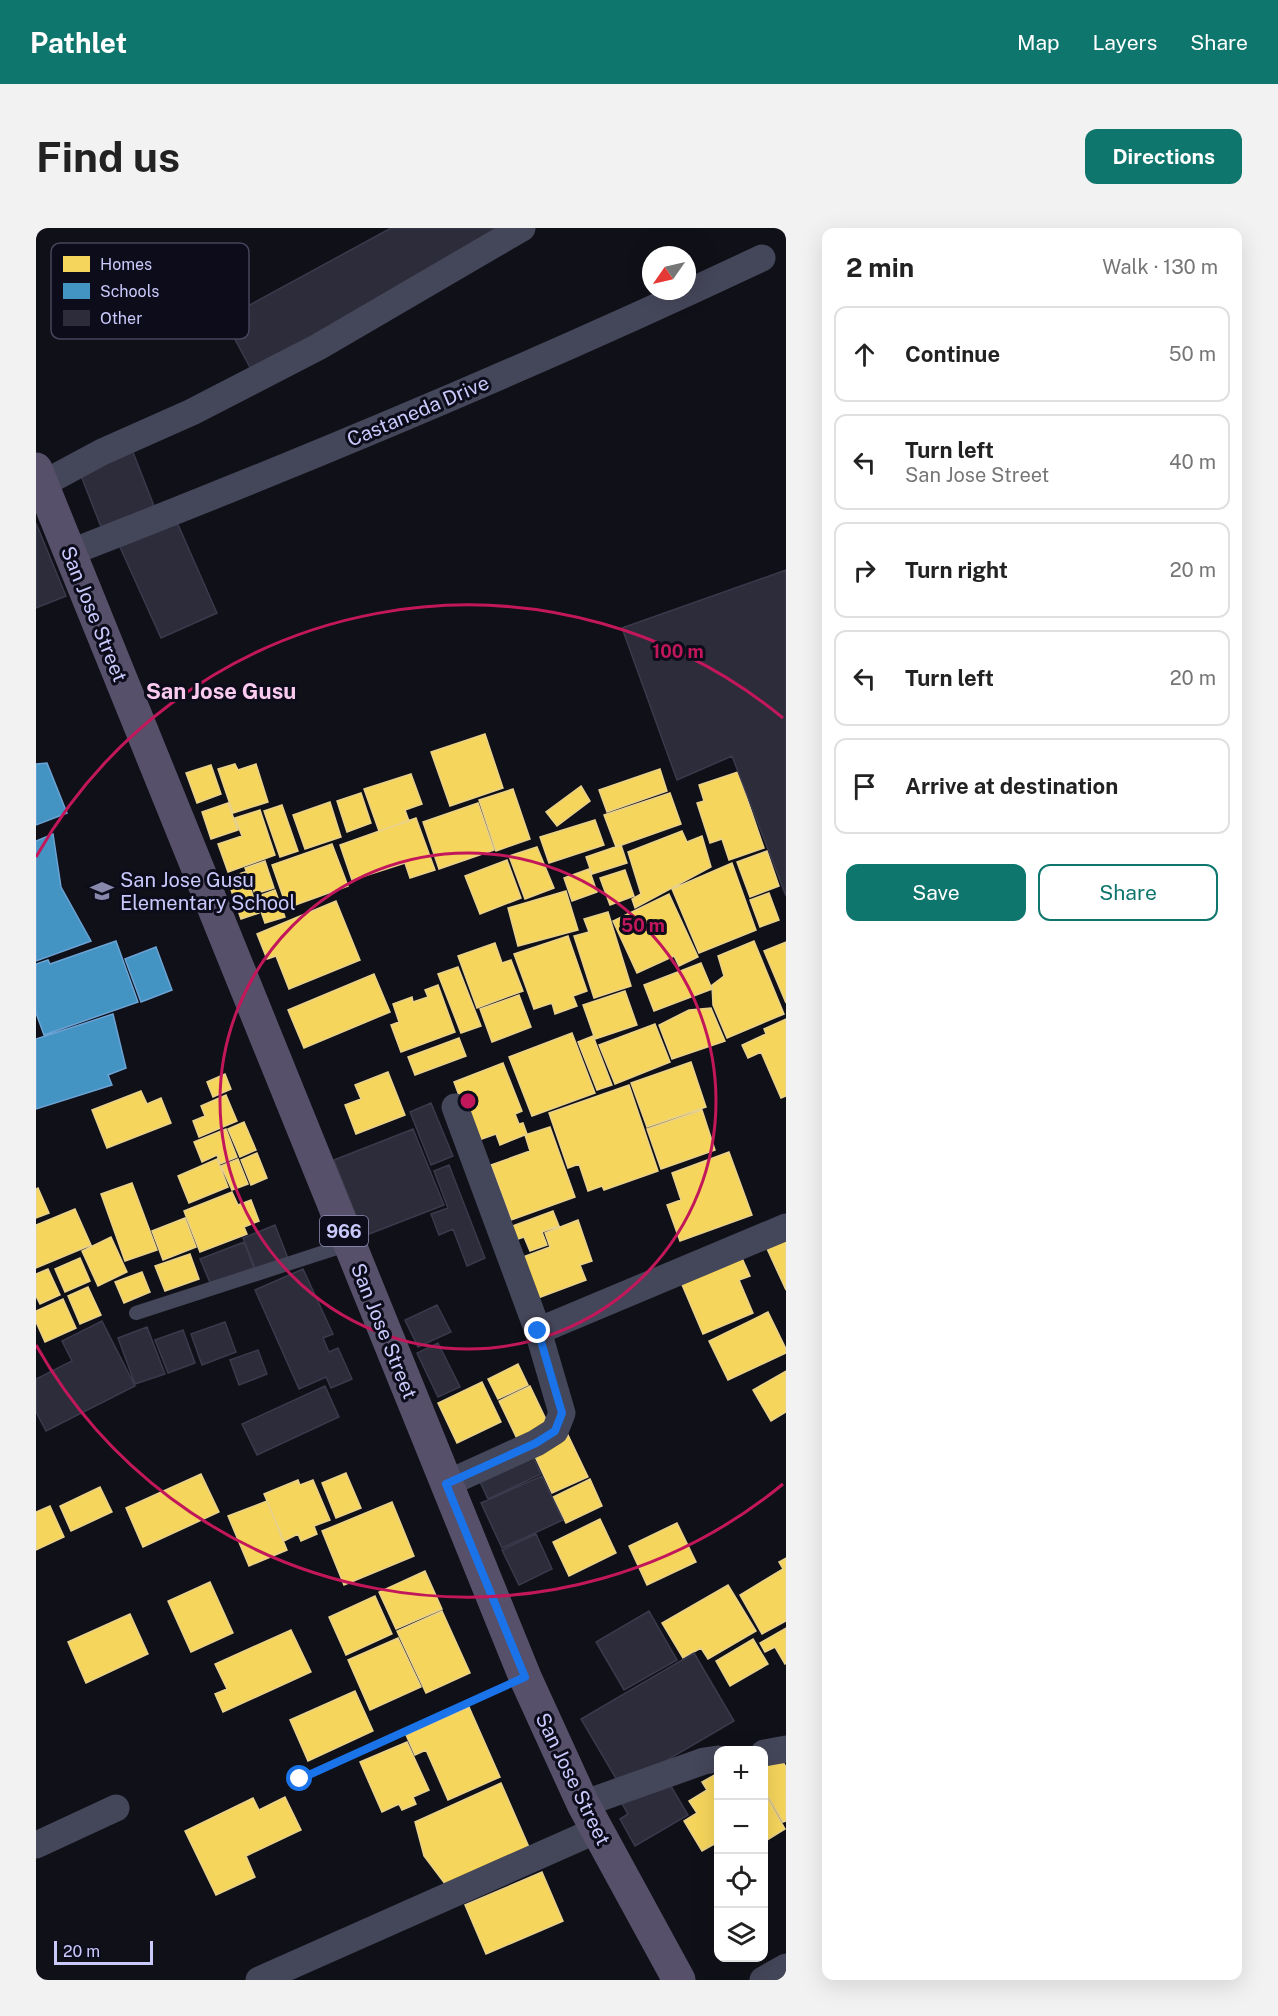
<!DOCTYPE html>
<html lang="en">
<head>
<meta charset="utf-8">
<style>
  body { margin:0; font-family:"Public Sans",sans-serif; background:#f2f2f2; color:#222 }
  .controls { position:absolute; right:18px; bottom:18px; display:grid; overflow:hidden; border-radius:12px; box-shadow:0 6px 24px #0002 }
  .controls button { width:54px; height:54px; display:grid; place-items:center; padding:0; border:0; border-bottom:2px solid #e0e0e0; background:#fff; color:#222; font:30px sans-serif }
  .compass { position:absolute; left:606px; top:18px; width:54px; height:54px; border-radius:50%; background:#fff; box-shadow:0 6px 24px #0002; rotate:236deg }
  .scale { position:absolute; left:18px; bottom:15px; width:99px; box-sizing:border-box; padding-left:6px; border:3px solid #c9c9fc; border-top:0; font-size:16px; line-height:21px; white-space:nowrap; color:#c9c9fc; -webkit-text-stroke:4px #0d0c1b; paint-order:stroke }
  .stop { position:absolute; width:18px; height:18px; margin:-14px; border:4px solid #1a73e8; border-radius:50%; background:#fff }
  .stop.end { background:#1a73e8; border-color:#fff; box-shadow:0 2px 6px #0008 }
  .list { margin:0; padding:0; list-style:none }
  h2 { display:flex; justify-content:space-between; align-items:center; height:78px; margin:0; padding:0 24px; font-size:26px }
  h2 small { font-size:20px; font-weight:400; color:#767676 }
  .list li { display:grid; grid-template-columns:39px 1fr auto; gap:18px; align-items:center; box-sizing:border-box; height:96px; margin:0 12px 12px; padding:0 12px; border:2px solid #e0e0e0; border-radius:12px }
  .list b { display:block; font-size:22px; white-space:nowrap }
  .list p { margin:0; font-size:20px; white-space:nowrap; color:#767676 }
  .list em { font-size:20px; font-style:normal; color:#767676 }
  .actions { display:flex; gap:12px; padding:18px 24px }
  .actions a { flex:1; padding:14px 0; border:2px solid #0f766e; border-radius:12px; text-align:center; font-size:21px; color:#0f766e }
  .actions .main { background:#0f766e; color:#fff }
  .icon { flex:none; width:33px; height:33px; fill:none; stroke:currentColor; stroke-width:2; stroke-linecap:round; stroke-linejoin:round }
  .map { position:relative; flex:none; width:750px; height:1752px; overflow:hidden; border-radius:12px }
  header { display:flex; align-items:center; gap:36px; box-sizing:border-box; height:84px; padding:0 30px; background:#0f766e; color:#fff }
  header strong { font-size:28px }
  nav { display:flex; gap:33px; margin-inline-start:auto; font-size:21px }
  .intro { display:flex; align-items:center; justify-content:space-between; box-sizing:border-box; height:144px; padding:0 36px }
  h1 { margin:0; font-size:42px }
  .button { padding:15px 27px; border-radius:12px; background:#0f766e; color:#fff; font-size:21px; font-weight:700 }
  main { display:flex; gap:36px; padding:0 36px }
  aside { flex:1; background:#fff; border-radius:12px; box-shadow:0 6px 24px #0002 }
  .map>svg:first-child { display:block }
  .homes { fill:#f6d55c; stroke:#e8d18c; stroke-width:1.5 }
  .schools { fill:#4393c3; stroke:#6ba3d4; stroke-width:1.5 }
  .building { fill:#2d2c3a; stroke:#3a3a4c; stroke-width:1.5 }
  .lines { fill:none; stroke-linecap:round; stroke-linejoin:round }
  .path { stroke:#46545d; stroke-width:4; stroke-dasharray:3 4.5; stroke-linecap:butt }
  .service { stroke:#444659; stroke-width:14 }
  .minor { stroke:#444659; stroke-width:27 }
  .primary { stroke:#57506a; stroke-width:33 }
  .route { stroke:#1a73e8; stroke-width:8 }
  .ring { fill:none; stroke:#c2185b; stroke-width:3 }
  .labels { text-anchor:middle; dominant-baseline:central; stroke-width:6; stroke-linejoin:round; paint-order:stroke }
  .shield { fill:#0d0c1b; stroke:#9190b8; stroke-width:1.5 }
  .shield-label { font-size:18px; font-weight:bold; fill:#c9c9fc }
  .street-label { font-size:20px; fill:#c9c9fc; stroke:#0d0c1b }
  .poi-label { font-size:20px; fill:#c9c9fc; stroke:#0d0c1b; text-anchor:start }
  .quarter-label { font-size:22px; font-weight:bold; fill:#fccbf0; stroke:#0d0c1b }
  .key { fill:#0d0c1b; stroke:#45455e; stroke-width:1.5 }
  .key-label { font-size:16px; fill:#c9c9fc }
  .centre { fill:#c2185b; stroke:#0d0c1b; stroke-width:3 }
  .ring-label { font-size:18px; text-anchor:middle; font-weight:bold; fill:#c2185b; stroke:#0d0c1b; stroke-width:6; stroke-linejoin:round; paint-order:stroke }
</style>
</head>
<body>
<header>
<strong>Pathlet</strong>
<nav><a>Map</a><a>Layers</a><a>Share</a></nav>
</header>
<div class="intro"><h1>Find us</h1><a class="button">Directions</a></div>
<main>
<div class="map">
<svg width="750" height="1752" viewBox="0 0 750 1752">
  <rect width="100%" height="100%" fill="#101018"/>
  <path class="homes" d="M 449,506 L 467,560 L 414,578 L 395,524 Z
    M 199,536 L 202,542 L 220,536 L 232,574 L 197,585 L 182,541 Z
    M 175,537 L 185,566 L 161,575 L 150,545 Z
    M 624,541 L 631,563 L 571,584 L 563,562 Z
    M 702,544 L 728,620 L 693,632 L 686,611 L 674,615 L 661,575 L 668,573 L 663,557 Z
    M 375,546 L 386,576 L 369,582 L 373,593 L 343,603 L 328,561 Z
    M 545,558 L 554,573 L 521,598 L 510,584 Z
    M 477,561 L 494,611 L 460,623 L 443,572 Z
    M 325,565 L 335,595 L 311,604 L 301,573 Z
    M 634,565 L 645,596 L 580,619 L 568,587 Z
    M 294,574 L 305,609 L 269,621 L 257,587 Z
    M 192,575 L 202,602 L 175,611 L 166,584 Z
    M 442,575 L 458,622 L 403,641 L 387,594 Z
    M 246,577 L 262,623 L 244,629 L 228,583 Z
    M 224,582 L 239,627 L 192,644 L 182,616 L 206,608 L 199,590 Z
    M 380,590 L 399,642 L 374,650 L 369,635 L 316,652 L 304,617 Z
    M 559,592 L 568,617 L 513,635 L 504,609 Z
    M 646,603 L 651,614 L 666,608 L 675,639 L 599,680 L 596,671 L 605,666 L 592,624 Z
    M 296,616 L 312,658 L 251,680 L 236,637 Z
    M 585,617 L 591,635 L 556,646 L 550,629 Z
    M 501,619 L 518,660 L 489,671 L 473,628 Z
    M 731,623 L 743,658 L 714,669 L 701,634 Z
    M 471,632 L 485,670 L 444,686 L 429,648 Z
    M 229,633 L 238,660 L 219,666 L 209,640 Z
    M 696,635 L 720,702 L 663,725 L 636,661 Z
    M 553,641 L 561,664 L 536,673 L 528,650 Z
    M 589,642 L 598,668 L 574,677 L 564,650 Z
    M 209,644 L 223,685 L 205,691 L 191,650 Z
    M 239,662 L 249,689 L 229,695 L 220,669 Z
    M 530,663 L 542,702 L 482,718 L 472,680 Z
    M 733,665 L 743,692 L 724,699 L 714,672 Z
    M 633,666 L 662,729 L 643,738 L 638,728 L 601,745 L 577,693 Z
    M 300,673 L 324,732 L 253,761 L 240,728 L 231,731 L 221,706 Z
    M 572,684 L 595,758 L 558,770 L 538,708 L 553,704 L 548,691 Z
    M 532,708 L 551,763 L 537,768 L 541,778 L 519,786 L 516,775 L 498,781 L 478,726 Z
    M 718,713 L 748,786 L 691,810 L 677,777 L 676,757 L 688,748 L 682,728 Z
    M 750,714 L 750,775 L 728,723 Z
    M 459,715 L 466,735 L 475,732 L 487,763 L 441,780 L 422,728 Z
    M 665,735 L 676,761 L 618,783 L 608,757 Z
    M 422,739 L 445,798 L 425,805 L 402,746 Z
    M 338,746 L 354,784 L 268,820 L 252,782 Z
    M 402,757 L 419,804 L 365,824 L 355,797 L 363,794 L 357,776 L 376,769 L 377,774 L 392,769 L 389,762 Z
    M 589,763 L 601,797 L 559,811 L 547,777 Z
    M 483,767 L 495,799 L 456,814 L 444,781 Z
    M 675,780 L 689,813 L 636,831 L 623,797 L 653,782 Z
    M 750,791 L 750,868 L 745,870 L 725,824 L 712,830 L 706,817 L 730,806 L 728,801 Z
    M 619,796 L 634,834 L 579,856 L 563,817 Z
    M 536,805 L 559,865 L 496,888 L 473,829 Z
    M 557,808 L 576,857 L 561,862 L 542,814 Z
    M 423,810 L 430,828 L 379,847 L 372,829 Z
    M 655,834 L 670,879 L 611,899 L 595,855 Z
    M 467,835 L 486,883 L 479,886 L 483,896 L 487,895 L 491,906 L 464,917 L 460,906 L 440,913 L 418,854 Z
    M 352,844 L 369,887 L 320,906 L 309,877 L 325,871 L 319,857 Z
    M 189,846 L 195,861 L 177,869 L 171,854 Z
    M 593,857 L 622,943 L 568,962 L 566,958 L 552,963 L 543,936 L 532,940 L 513,885 Z
    M 105,863 L 111,876 L 125,870 L 135,895 L 71,920 L 56,882 Z
    M 190,867 L 201,893 L 163,909 L 157,893 L 169,888 L 165,878 Z
    M 666,882 L 679,922 L 625,941 L 611,901 Z
    M 208,894 L 220,922 L 204,929 L 192,901 Z
    M 514,899 L 539,969 L 475,992 L 455,937 L 494,923 L 489,907 Z
    M 190,901 L 201,929 L 184,936 L 181,927 L 166,934 L 158,914 Z
    M 693,924 L 716,987 L 644,1013 L 631,977 L 645,972 L 636,945 Z
    M 221,925 L 231,950 L 215,957 L 205,932 Z
    M 181,931 L 192,959 L 153,975 L 142,948 Z
    M 202,931 L 212,956 L 196,962 L 185,938 Z
    M 96,955 L 121,1022 L 89,1033 L 65,966 Z
    M 2,960 L 13,985 L 0,990 L 0,961 Z
    M 196,964 L 202,977 L 215,972 L 223,993 L 208,999 L 211,1006 L 164,1024 L 148,983 Z
    M 39,981 L 55,1017 L 0,1040 L 0,997 Z
    M 517,983 L 523,998 L 506,1004 L 511,1017 L 494,1023 L 488,1009 L 479,1012 L 474,999 Z
    M 149,990 L 160,1019 L 127,1032 L 116,1003 Z
    M 542,992 L 556,1033 L 544,1037 L 550,1052 L 502,1070 L 487,1029 L 514,1019 L 509,1005 Z
    M 750,1004 L 750,1062 L 728,1014 Z
    M 75,1009 L 91,1044 L 62,1058 L 46,1023 Z
    M 701,1019 L 714,1048 L 703,1052 L 717,1085 L 667,1106 L 641,1045 Z
    M 154,1026 L 163,1051 L 129,1063 L 119,1038 Z
    M 44,1030 L 54,1053 L 29,1064 L 19,1041 Z
    M 12,1041 L 24,1067 L 4,1076 L 0,1068 L 0,1046 Z
    M 106,1044 L 114,1064 L 88,1075 L 79,1054 Z
    M 52,1059 L 65,1087 L 44,1096 L 32,1068 Z
    M 27,1071 L 40,1100 L 9,1114 L 0,1094 L 0,1083 Z
    M 732,1084 L 750,1121 L 750,1125 L 692,1152 L 673,1113 Z
    M 482,1136 L 492,1157 L 462,1171 L 452,1151 Z
    M 750,1143 L 750,1184 L 735,1193 L 717,1162 Z
    M 446,1154 L 465,1194 L 421,1215 L 402,1175 Z
    M 494,1158 L 515,1202 L 484,1217 L 463,1173 Z
    M 532,1207 L 552,1249 L 516,1265 L 497,1224 Z
    M 310,1245 L 325,1280 L 300,1290 L 286,1255 Z
    M 165,1246 L 183,1284 L 107,1319 L 90,1280 Z
    M 554,1251 L 566,1278 L 530,1295 L 517,1269 Z
    M 262,1252 L 264,1257 L 277,1252 L 294,1292 L 278,1298 L 281,1306 L 265,1313 L 262,1306 L 248,1313 L 228,1266 Z
    M 64,1259 L 76,1284 L 35,1303 L 24,1278 Z
    M 231,1273 L 251,1322 L 213,1338 L 192,1288 Z
    M 356,1274 L 378,1328 L 308,1357 L 286,1303 Z
    M 14,1278 L 28,1309 L 0,1322 L 0,1284 Z
    M 564,1291 L 580,1325 L 533,1348 L 517,1314 Z
    M 641,1295 L 660,1334 L 611,1357 L 593,1318 Z
    M 750,1330 L 750,1393 L 726,1406 L 704,1367 L 747,1341 L 743,1334 Z
    M 389,1343 L 406,1381 L 360,1401 L 343,1364 Z
    M 174,1354 L 197,1405 L 155,1424 L 132,1373 Z
    M 692,1357 L 720,1403 L 672,1431 L 665,1420 L 647,1430 L 626,1395 Z
    M 339,1368 L 356,1406 L 310,1427 L 293,1389 Z
    M 406,1383 L 434,1445 L 390,1465 L 361,1403 Z
    M 94,1386 L 112,1426 L 50,1455 L 32,1414 Z
    M 750,1400 L 750,1435 L 749,1436 L 739,1419 L 729,1424 L 724,1415 Z
    M 255,1402 L 275,1444 L 187,1484 L 179,1466 L 191,1461 L 179,1436 Z
    M 362,1410 L 385,1459 L 334,1482 L 312,1432 Z
    M 717,1411 L 732,1436 L 694,1458 L 680,1433 Z
    M 319,1463 L 337,1503 L 272,1533 L 254,1492 Z
    M 433,1479 L 464,1549 L 412,1572 L 390,1522 L 379,1527 L 370,1507 Z
    M 371,1514 L 393,1562 L 377,1569 L 380,1576 L 366,1582 L 363,1576 L 346,1584 L 324,1534 Z
    M 741,1525 L 750,1539 L 750,1593 L 747,1594 L 728,1561 L 728,1532 Z
    M 682,1545 L 682,1618 L 680,1615 L 666,1623 L 648,1593 L 661,1585 L 653,1573 L 671,1562 L 666,1554 Z
    M 465,1555 L 496,1626 L 413,1661 L 388,1628 L 379,1594 Z
    M 728,1564 L 749,1601 L 728,1614 Z
    M 249,1569 L 265,1602 L 210,1628 L 219,1649 L 180,1667 L 149,1603 L 217,1570 L 223,1582 Z
    M 506,1644 L 527,1693 L 450,1726 L 429,1677 Z"/>
  <path class="schools" d="M 11,535 L 31,585 L 0,597 L 0,536 Z
    M 17,606 L 25,659 L 55,713 L 0,733 L 0,613 Z
    M 80,713 L 102,774 L 8,807 L 0,785 L 0,736 L 12,732 L 14,736 Z
    M 120,719 L 136,762 L 105,774 L 89,731 Z
    M 77,786 L 90,840 L 72,847 L 76,857 L 0,881 L 0,811 Z"/>
  <path class="building" d="M 355,0 L 479,0 L 216,143 L 188,91 Z
    M 95,219 L 120,283 L 67,304 L 42,240 Z
    M 140,292 L 181,385 L 125,410 L 83,317 Z
    M 0,295 L 30,368 L 0,380 Z
    M 750,342 L 750,668 L 696,528 L 641,552 L 586,400 Z
    M 395,875 L 417,928 L 395,937 L 374,884 Z
    M 377,901 L 408,977 L 328,1008 L 298,932 Z
    M 413,937 L 449,1030 L 431,1038 L 417,1001 L 403,1007 L 395,986 L 412,980 L 398,943 Z
    M 239,997 L 253,1033 L 221,1045 L 207,1010 Z
    M 208,1014 L 218,1040 L 175,1057 L 164,1031 Z
    M 267,1041 L 297,1106 L 287,1110 L 293,1124 L 302,1120 L 316,1151 L 295,1160 L 290,1149 L 263,1161 L 219,1062 Z
    M 401,1077 L 415,1104 L 382,1119 L 369,1092 Z
    M 66,1093 L 99,1158 L 10,1203 L 0,1184 L 0,1151 L 36,1133 L 26,1113 Z
    M 189,1094 L 200,1124 L 166,1137 L 155,1106 Z
    M 111,1099 L 129,1146 L 99,1156 L 82,1110 Z
    M 147,1102 L 159,1135 L 132,1145 L 119,1112 Z
    M 402,1115 L 424,1159 L 402,1169 L 381,1125 Z
    M 222,1122 L 231,1146 L 203,1157 L 194,1132 Z
    M 289,1158 L 303,1189 L 221,1227 L 206,1196 Z
    M 493,1220 L 505,1246 L 452,1271 L 440,1245 Z
    M 506,1248 L 527,1292 L 466,1320 L 445,1275 Z
    M 500,1306 L 516,1341 L 483,1357 L 466,1322 Z
    M 613,1383 L 641,1432 L 588,1462 L 560,1414 Z
    M 658,1425 L 698,1493 L 585,1559 L 545,1491 Z
    M 629,1548 L 652,1587 L 599,1618 L 584,1591 L 592,1586 L 585,1574 Z"/>
  <g class="lines">
    <path class="path" d="M 265,1551 L 461,1462"/>
    <path class="service" d="M 100,1085 L 313,1016"/>
    <path class="minor" d="M 5,257 L 66,224 L 156,184 L 282,119 L 486,0
      M 33,325 C 267,234 499,137 726,30
      M 502,1103 L 750,999
      M 410,1256 L 500,1215 L 519,1203 L 526,1185 L 502,1103 L 419,879
      M 728,1525 L 750,1521
      M 547,1576 L 668,1533 L 682,1531
      M 0,1617 L 80,1580
      M 223,1752 L 561,1602
      M 727,1752 L 750,1739"/>
    <path class="primary" d="M 0,241 L 489,1449 L 547,1576 L 643,1752"/>
  </g>
  <g class="lines">
    <path class="route" d="M 264,1551 L 489,1449 L 410,1256 L 500,1215 L 519,1203 L 526,1185 L 502,1103"/>
  </g>
  <g class="ring">
    <circle cx="432" cy="873" r="248"/>
    <path d="M747 1256A496 496 0 0 1 0 1117M0 629A496 496 0 0 1 747 490"/>
  </g>
  <defs>
    <g id="school-bare" transform="scale(1.8)"><path d="M0-5L7-2L0 1L-7-2ZM-4 1L0 2.5L4 1V4Q0 6-4 4Z" fill="#8888ac" stroke="#0d0c1b" stroke-width="2.5" paint-order="stroke"/></g>
  </defs>
  <g fill-rule="evenodd">
    <use href="#school-bare" x="66" y="663"/>
  </g>
  <g class="labels">
    <rect class="shield" x="284" y="988" width="48" height="30" rx="4.5"/>
    <g class="shield-label">
      <text x="308" y="1003">966</text>
    </g>
    <g class="street-label">
      <text transform="translate(382 183) rotate(-23)">Castaneda Drive</text>
      <text transform="translate(58 386) rotate(68)">San Jose Street</text>
      <text transform="translate(348 1103) rotate(68)">San Jose Street</text>
      <text transform="translate(537 1551) rotate(64)">San Jose Street</text>
    </g>
    <g class="poi-label">
      <text x="84" y="652">San Jose Gusu<tspan x="84" dy="23">Elementary School</tspan></text>
    </g>
    <g class="quarter-label">
      <text x="185" y="463">San Jose Gusu</text>
    </g>
  </g>
  <rect x="15" y="15" width="198" height="96" rx="9" class="key"/>
  <rect x="27" y="28" width="27" height="16" fill="#f6d55c"/>
  <rect x="27" y="55" width="27" height="16" fill="#4393c3"/>
  <rect x="27" y="82" width="27" height="16" fill="#2d2c3a"/>
  <g class="key-label">
    <text x="64" y="42">Homes</text>
    <text x="64" y="69">Schools</text>
    <text x="64" y="96">Other</text>
  </g>
  <circle cx="432" cy="873" r="9" class="centre"/>
  <g class="ring-label">
    <text x="642" y="430">100 m</text>
    <text x="607" y="704">50 m</text>
  </g>
</svg>
<div class="controls">
<button>+</button>
<button>−</button>
<button><svg class="icon" aria-label="locate" viewBox="0 0 24 24"><circle cx="12" cy="12" r="6"/><path d="M12 2v4M12 18v4M2 12h4M18 12h4"/></svg></button>
<button><svg class="icon" aria-label="layers" viewBox="0 0 24 24"><path d="M12 4l9 5-9 5-9-5zM3 14l9 5 9-5"/></svg></button>
</div>
<svg class="compass" viewBox="-18 -18 36 36"><path d="M0-13l5 13h-10z" fill="#e53935"/><path d="M0 13l5-13h-10z" fill="#767676"/></svg>
<div class="scale">20 m</div>
<div class="stop" style="left:264px;top:1551px"></div>
<div class="stop end" style="left:502px;top:1103px"></div>
</div>
<aside>
<h2>2 min<small>Walk · 130 m</small></h2>
<ul class="list">
<li><svg class="icon" aria-label="ahead" viewBox="0 0 24 24"><path d="M12 20V5M6 11l6-6 6 6"/></svg><div><b>Continue</b></div><em>50 m</em></li>
<li><svg class="icon" aria-label="left" viewBox="0 0 24 24"><path d="M17 20v-9H6M10 6l-5 5 5 5"/></svg><div><b>Turn left</b><p>San Jose Street</p></div><em>40 m</em></li>
<li><svg class="icon" aria-label="right" viewBox="0 0 24 24"><path d="M7 20v-9h11M14 6l5 5-5 5"/></svg><div><b>Turn right</b></div><em>20 m</em></li>
<li><svg class="icon" aria-label="left" viewBox="0 0 24 24"><path d="M17 20v-9H6M10 6l-5 5 5 5"/></svg><div><b>Turn left</b></div><em>20 m</em></li>
<li><svg class="icon" aria-label="arrive" viewBox="0 0 24 24"><path d="M6 21V4h12l-3 4 3 4H6"/></svg><div><b>Arrive at destination</b></div></li>
</ul>
<div class="actions"><a class="main">Save</a><a>Share</a></div>
</aside>
</main>
</body>
</html>
